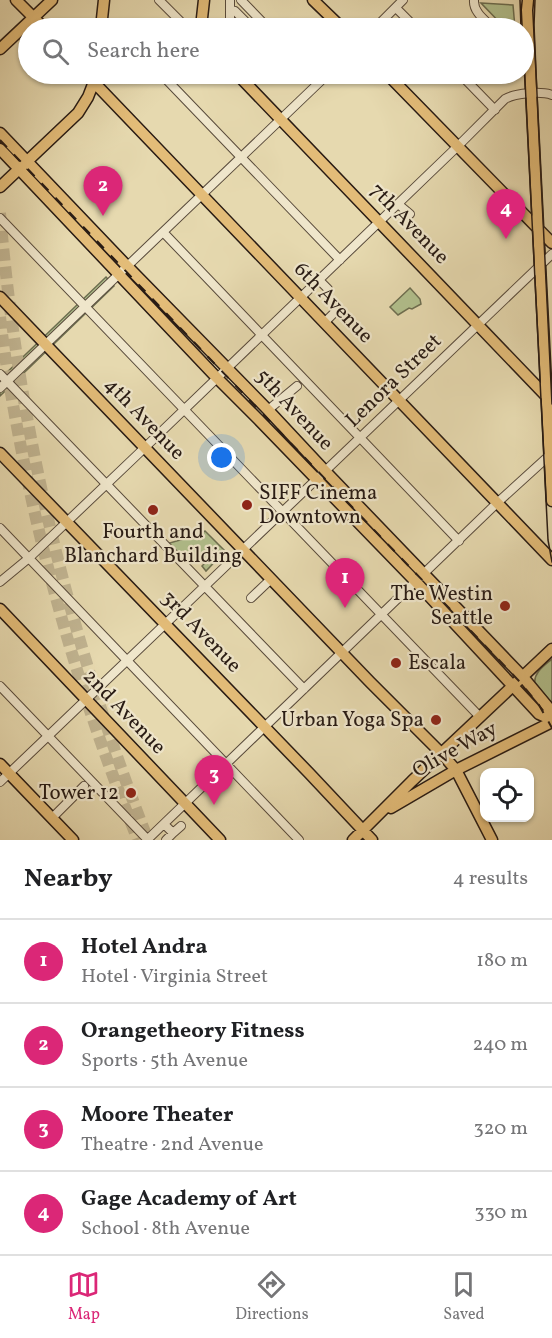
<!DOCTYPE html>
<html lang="en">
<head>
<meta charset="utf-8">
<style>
  body { margin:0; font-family:Vollkorn,serif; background:#f2f2f2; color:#202124 }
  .controls { position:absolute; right:18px; bottom:18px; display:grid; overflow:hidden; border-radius:12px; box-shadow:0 2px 4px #0004 }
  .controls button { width:54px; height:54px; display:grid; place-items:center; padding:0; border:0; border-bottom:2px solid #e0e0e0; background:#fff; color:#202124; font:30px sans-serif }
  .you { position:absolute; left:222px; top:458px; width:21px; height:21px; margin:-15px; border:4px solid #fff; border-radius:50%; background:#1a73e8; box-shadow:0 0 0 9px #1a73e833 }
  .badge { display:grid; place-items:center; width:39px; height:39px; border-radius:50%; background:#db2777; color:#fff; font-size:20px; font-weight:700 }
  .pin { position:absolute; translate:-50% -50px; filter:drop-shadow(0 2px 3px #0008) }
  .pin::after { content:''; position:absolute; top:32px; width:21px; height:18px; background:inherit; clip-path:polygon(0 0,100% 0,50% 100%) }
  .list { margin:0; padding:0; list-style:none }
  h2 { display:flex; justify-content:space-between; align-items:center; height:78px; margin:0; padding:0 24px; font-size:26px }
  h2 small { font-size:20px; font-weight:400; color:#757577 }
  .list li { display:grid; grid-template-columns:39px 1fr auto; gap:18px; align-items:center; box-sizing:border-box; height:84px; padding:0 24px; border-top:2px solid #e0e0e0 }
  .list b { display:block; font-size:22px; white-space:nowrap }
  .list p { margin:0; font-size:20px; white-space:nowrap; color:#757577 }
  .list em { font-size:20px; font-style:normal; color:#757577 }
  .icon { flex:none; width:33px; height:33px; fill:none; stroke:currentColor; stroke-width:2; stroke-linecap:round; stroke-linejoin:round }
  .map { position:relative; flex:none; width:552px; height:840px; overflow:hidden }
  .search { position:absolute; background:#fff; box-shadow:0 2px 4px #0004; left:18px; right:18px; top:18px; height:66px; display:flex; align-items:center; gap:15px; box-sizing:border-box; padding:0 21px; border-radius:33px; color:#757577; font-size:22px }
  .sheet { height:414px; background:#fff }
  nav { display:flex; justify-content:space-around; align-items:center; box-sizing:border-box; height:84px; border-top:2px solid #e0e0e0; background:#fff; font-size:16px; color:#757577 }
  nav a { display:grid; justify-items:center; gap:3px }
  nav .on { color:#db2777 }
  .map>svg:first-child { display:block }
  .green { fill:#b2c08d; stroke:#6d6e50; stroke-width:1.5 }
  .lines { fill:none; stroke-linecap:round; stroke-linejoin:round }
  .highway-tunnel { stroke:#c0b390; stroke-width:12; stroke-dasharray:12 6; stroke-linecap:butt }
  .minor-casing { stroke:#584a3b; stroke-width:10 }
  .major-casing { stroke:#281b14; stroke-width:13 }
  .minor { stroke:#efe6cb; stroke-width:8 }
  .major { stroke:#e3bc78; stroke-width:10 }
  .tram { stroke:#281b14; stroke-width:1.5 }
  .rail { stroke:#281b14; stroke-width:2; stroke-dasharray:10 10; stroke-linecap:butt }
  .poi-dot { fill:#8f2418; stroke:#efe6cb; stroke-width:2 }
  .labels { text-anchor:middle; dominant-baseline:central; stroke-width:4.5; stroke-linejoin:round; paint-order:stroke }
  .street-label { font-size:21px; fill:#281b14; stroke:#efe6cb }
  .poi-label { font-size:21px; fill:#281b14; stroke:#efe6cb; text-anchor:end }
</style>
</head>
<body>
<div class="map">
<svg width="552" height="840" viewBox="0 0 552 840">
  <rect width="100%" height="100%" fill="#e6d9af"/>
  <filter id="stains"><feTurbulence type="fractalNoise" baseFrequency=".00333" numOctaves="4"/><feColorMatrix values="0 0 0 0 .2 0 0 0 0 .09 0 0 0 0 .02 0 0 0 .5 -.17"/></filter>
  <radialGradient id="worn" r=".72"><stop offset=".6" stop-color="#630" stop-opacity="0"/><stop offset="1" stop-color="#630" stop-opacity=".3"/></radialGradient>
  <path class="green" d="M 481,3 L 513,5 L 515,28 L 505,28 Z
    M 106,277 L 114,286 L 0,396 L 0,379 Z
    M 410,288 L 420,299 L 421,304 L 412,309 L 409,308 L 398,315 L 390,307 Z
    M 205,531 L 225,551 L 206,571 L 202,566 L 204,564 L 201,560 L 187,564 L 166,544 L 201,534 Z
    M 552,659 L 552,703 L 535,684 C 533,673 544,666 552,659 Z"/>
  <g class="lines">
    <path class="highway-tunnel" d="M 0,213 C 18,429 69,638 148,840
      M 0,317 C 7,378 19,440 32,501 C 58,617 93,730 138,840"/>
    <g class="minor-casing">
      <path id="minor" d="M 159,0 L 187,28
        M 241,0 L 268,28
        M 474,0 C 473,12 485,20 493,28
        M 396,8 L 416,28
        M 230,10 L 235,11 L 252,28
        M 167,28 L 178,19
        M 230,28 L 230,0
        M 375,28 L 403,0
        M 161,74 L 340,260
        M 310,74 L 318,82
        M 460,74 L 495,110
        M 94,82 L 112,77 L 116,74
        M 398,204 L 410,214
        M 0,218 L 480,717
        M 163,232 L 459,541
        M 319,280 L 328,289
        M 325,322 L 335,312
        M 0,374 L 304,689
        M 0,388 L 328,74
        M 268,410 L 297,386
        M 0,528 L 299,840
        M 0,582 L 29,558 L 136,456 L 459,145 L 505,99 C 515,93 541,91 552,95
        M 251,598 L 271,579
        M 0,686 L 148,840
        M 0,782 L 552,254
        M 52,818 L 84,786
        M 164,824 L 173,833 L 181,826
        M 147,840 L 497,503 L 552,453
        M 166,840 L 173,833"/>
    </g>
    <g class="major-casing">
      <path id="major" d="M 16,0 L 44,28
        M 313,0 L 342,28
        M 528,0 L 527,10 L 552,501
        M 101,28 L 104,0
        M 203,28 L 202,18 L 204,0
        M 0,49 L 52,0
        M 86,74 L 552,560
        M 237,74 L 548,398
        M 387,74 L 552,243
        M 0,133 L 127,266 L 268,410 L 325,471 L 523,677 L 548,707 L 552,721
        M 0,149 L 217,378 L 258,419 L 416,582 L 539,714 L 550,719
        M 0,187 L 78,113 L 88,97 L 97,74
        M 0,297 L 370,682 L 442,754 L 456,770 L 492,840
        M 0,453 L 309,773 L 372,840
        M 0,609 L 220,840
        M 0,764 L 73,840
        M 391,808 L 456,770 L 552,722
        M 353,840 L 412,781 L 552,649"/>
    </g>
    <use href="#minor" class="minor"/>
    <use href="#major" class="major"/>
    <path class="tram" d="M 520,0 L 521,28
      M 535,0 L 534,25 L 538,117 L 552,404
      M 524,60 L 548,540 L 552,562"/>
    <path class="rail" d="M 0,140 L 520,682 L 539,705 L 552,728"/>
  </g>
  <g class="poi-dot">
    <circle cx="247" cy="505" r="6"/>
    <circle cx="153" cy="510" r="6"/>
    <circle cx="505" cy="606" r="6"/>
    <circle cx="396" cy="663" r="6"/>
    <circle cx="436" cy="720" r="6"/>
    <circle cx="131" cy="793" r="6"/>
  </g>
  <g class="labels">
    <g class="street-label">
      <text transform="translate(409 224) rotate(46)">7th Avenue</text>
      <text transform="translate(333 303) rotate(46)">6th Avenue</text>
      <text transform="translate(394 381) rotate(-44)">Lenora Street</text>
      <text transform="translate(294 410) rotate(47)">5th Avenue</text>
      <text transform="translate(144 419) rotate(46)">4th Avenue</text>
      <text transform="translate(201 632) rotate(46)">3rd Avenue</text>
      <text transform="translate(124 712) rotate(46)">2nd Avenue</text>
      <text transform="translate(455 750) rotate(-29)">Olive Way</text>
    </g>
    <g class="poi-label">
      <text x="259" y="493" text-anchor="start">SIFF Cinema<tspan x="259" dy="24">Downtown</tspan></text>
      <text x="153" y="532" text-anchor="middle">Fourth and<tspan x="153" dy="24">Blanchard Building</tspan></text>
      <text x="493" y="594">The Westin<tspan x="493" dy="24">Seattle</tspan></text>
      <text x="408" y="663" text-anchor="start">Escala</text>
      <text x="424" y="720">Urban Yoga Spa</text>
      <text x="119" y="793">Tower 12</text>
    </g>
  </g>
  <rect width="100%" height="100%" filter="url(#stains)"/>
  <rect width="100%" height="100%" fill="url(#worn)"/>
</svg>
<div class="controls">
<button><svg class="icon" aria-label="locate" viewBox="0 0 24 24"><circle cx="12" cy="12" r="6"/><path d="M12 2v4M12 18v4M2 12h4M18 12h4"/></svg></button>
</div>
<div class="you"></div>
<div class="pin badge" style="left:345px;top:608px">1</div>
<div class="pin badge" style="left:103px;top:216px">2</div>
<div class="pin badge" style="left:214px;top:805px">3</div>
<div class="pin badge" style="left:506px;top:239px">4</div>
<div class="search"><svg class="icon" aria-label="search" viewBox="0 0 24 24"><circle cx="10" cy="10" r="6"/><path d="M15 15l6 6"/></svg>Search here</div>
</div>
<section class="sheet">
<h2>Nearby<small>4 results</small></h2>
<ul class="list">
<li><span class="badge">1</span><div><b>Hotel Andra</b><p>Hotel · Virginia Street</p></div><em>180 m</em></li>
<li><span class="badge">2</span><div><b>Orangetheory Fitness</b><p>Sports · 5th Avenue</p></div><em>240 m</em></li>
<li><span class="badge">3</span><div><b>Moore Theater</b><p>Theatre · 2nd Avenue</p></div><em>320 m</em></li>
<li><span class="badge">4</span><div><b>Gage Academy of Art</b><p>School · 8th Avenue</p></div><em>330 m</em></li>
</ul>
</section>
<nav>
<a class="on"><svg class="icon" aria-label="map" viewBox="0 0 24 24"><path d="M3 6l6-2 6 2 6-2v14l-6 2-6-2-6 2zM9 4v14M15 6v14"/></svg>Map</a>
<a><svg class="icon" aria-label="directions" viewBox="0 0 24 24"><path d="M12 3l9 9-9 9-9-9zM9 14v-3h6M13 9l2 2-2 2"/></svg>Directions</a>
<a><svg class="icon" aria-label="saved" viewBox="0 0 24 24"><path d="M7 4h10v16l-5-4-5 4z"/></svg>Saved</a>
</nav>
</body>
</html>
